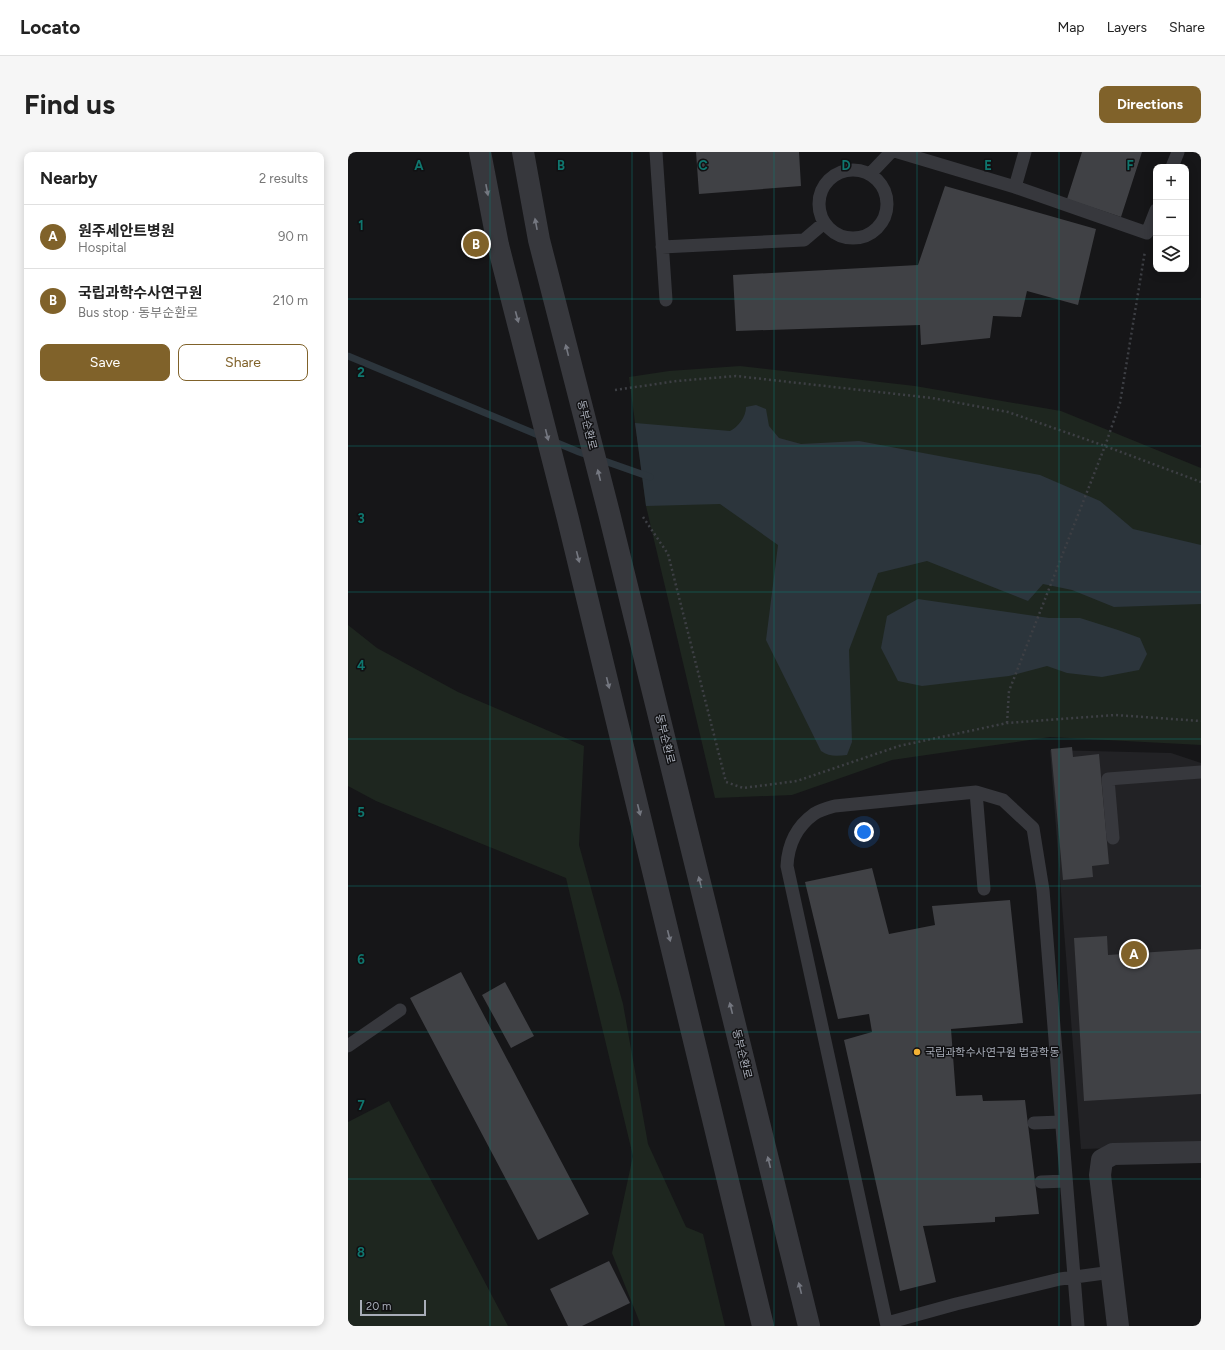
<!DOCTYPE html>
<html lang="en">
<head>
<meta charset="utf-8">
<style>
  body { margin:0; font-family:Figtree,"Noto Sans KR",sans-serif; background:#f6f6f6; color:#222 }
  .controls { position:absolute; right:12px; top:12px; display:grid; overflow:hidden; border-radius:8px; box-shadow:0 2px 10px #0003 }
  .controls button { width:36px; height:36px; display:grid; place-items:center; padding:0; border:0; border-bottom:1px solid #e0e0e0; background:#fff; color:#222; font:20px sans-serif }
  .scale { position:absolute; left:12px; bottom:10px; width:66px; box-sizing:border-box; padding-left:4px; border:2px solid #a8adb8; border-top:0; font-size:11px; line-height:14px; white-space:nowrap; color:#a8adb8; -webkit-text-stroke:3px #111113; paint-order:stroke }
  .you { position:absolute; left:516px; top:680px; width:14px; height:14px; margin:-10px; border:3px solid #fff; border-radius:50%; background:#1a73e8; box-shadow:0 0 0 6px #1a73e833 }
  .badge { display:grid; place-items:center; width:26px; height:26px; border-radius:50%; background:#80622a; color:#fff; font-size:13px; font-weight:700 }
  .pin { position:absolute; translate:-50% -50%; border:2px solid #fff; box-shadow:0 1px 4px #0006 }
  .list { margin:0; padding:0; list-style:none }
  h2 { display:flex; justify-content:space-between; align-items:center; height:52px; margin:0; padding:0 16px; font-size:17px }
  h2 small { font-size:13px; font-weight:400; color:#767676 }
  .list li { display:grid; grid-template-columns:26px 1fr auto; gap:12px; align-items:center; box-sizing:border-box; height:64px; padding:0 16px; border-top:1px solid #e0e0e0 }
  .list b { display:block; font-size:15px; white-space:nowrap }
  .list p { margin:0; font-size:13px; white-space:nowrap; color:#767676 }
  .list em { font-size:13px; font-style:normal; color:#767676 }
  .actions { display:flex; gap:8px; padding:12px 16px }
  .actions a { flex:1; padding:9px 0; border:1px solid #80622a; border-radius:8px; text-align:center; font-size:14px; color:#80622a }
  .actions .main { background:#80622a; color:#fff }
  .icon { flex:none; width:22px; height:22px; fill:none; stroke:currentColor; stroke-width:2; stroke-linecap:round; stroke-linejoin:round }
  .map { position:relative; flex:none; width:853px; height:1174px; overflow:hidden; border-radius:8px }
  header { display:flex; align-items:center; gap:24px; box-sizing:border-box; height:56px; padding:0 20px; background:#fff; border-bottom:1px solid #e0e0e0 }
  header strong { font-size:19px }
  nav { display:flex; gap:22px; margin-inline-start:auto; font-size:14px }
  .intro { display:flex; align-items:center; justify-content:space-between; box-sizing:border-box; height:96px; padding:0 24px }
  h1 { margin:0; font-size:28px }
  .button { padding:10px 18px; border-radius:8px; background:#80622a; color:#fff; font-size:14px; font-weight:700 }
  main { display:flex; gap:24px; padding:0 24px }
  aside { flex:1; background:#fff; border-radius:8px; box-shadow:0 2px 10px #0003 }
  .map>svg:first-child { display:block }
  .built { fill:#222225 }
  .green { fill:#1e261f }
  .water { fill:#2c353c }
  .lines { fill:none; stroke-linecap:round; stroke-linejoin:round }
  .stream { stroke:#2c353c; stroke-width:7 }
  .building { fill:#404145 }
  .path { stroke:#3d3f44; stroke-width:2.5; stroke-dasharray:2 3; stroke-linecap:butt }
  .service { stroke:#37383d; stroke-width:13 }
  .minor { stroke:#37383d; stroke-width:22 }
  .tertiary { stroke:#37383d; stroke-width:22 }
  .oneway { fill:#757881 }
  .grid { fill:none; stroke:#0f766e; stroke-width:1; stroke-opacity:0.55 }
  .poi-dot { fill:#f2b134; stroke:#111113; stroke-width:1.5 }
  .labels { text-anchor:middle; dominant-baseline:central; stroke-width:3; stroke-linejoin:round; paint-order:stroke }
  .street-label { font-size:11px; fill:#a8adb8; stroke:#111113 }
  .poi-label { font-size:11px; fill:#a8adb8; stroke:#111113; text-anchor:start }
  .grid-label { font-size:13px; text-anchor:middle; font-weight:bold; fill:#0f766e; stroke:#111113; stroke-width:3; stroke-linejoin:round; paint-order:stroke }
</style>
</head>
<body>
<header>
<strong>Locato</strong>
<nav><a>Map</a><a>Layers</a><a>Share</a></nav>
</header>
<div class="intro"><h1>Find us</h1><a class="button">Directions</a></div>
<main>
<aside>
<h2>Nearby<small>2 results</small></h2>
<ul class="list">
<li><span class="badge">A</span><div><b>원주세안트병원</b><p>Hospital</p></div><em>90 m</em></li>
<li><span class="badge">B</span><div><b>국립과학수사연구원</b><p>Bus stop · 동부순환로</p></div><em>210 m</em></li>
</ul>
<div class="actions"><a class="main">Save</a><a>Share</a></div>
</aside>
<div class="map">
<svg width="853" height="1174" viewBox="0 0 853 1174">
  <rect width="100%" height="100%" fill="#161618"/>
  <path class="built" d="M 702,598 L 823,601 L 853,611 L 853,994 L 733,997 Z"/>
  <path class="green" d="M 392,214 L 567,234 L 713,259 L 853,316 L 853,593 L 702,585 L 544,608 L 444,643 L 367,646 L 298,354 L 281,225 L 321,219 Z
    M 0,473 L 29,496 L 110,540 L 236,594 L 231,693 L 275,852 L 300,992 L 338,1075 L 355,1082 L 377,1174 L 292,1174 L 292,1171 L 264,1101 L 285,1004 L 218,726 L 28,649 L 0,634 Z
    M 41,949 L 160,1174 L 0,1174 L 0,970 Z"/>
  <path class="water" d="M 408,253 L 418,257 L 421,274 L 431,286 L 453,292 L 511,289 L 692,323 L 752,349 L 785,377 L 853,393 L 853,452 L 766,455 L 724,438 L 695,432 L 680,449 L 579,409 L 530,421 L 501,498 L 504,590 L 499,603 C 489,604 481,605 473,599 L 418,488 L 430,393 L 372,352 L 298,354 L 287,271 L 382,279 C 390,275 398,265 398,255 Z
    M 570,447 L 701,466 L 732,466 L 770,478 L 792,486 L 799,502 L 791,518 L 754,525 L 719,521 L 699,514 L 661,524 L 574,534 L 550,529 L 533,496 L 539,464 Z"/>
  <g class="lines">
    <path class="stream" d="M 0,204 L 231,300 L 302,325"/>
  </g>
  <path class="building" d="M 348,0 L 451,0 L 453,34 L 351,42 Z
    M 734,0 L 794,0 L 773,65 L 719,47 Z
    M 597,34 L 748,77 L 730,153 L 679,139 L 673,165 L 645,164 L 642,186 L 573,193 L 572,173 L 388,179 L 385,123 L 570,113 Z
    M 724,595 L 725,605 L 751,602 L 761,712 L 744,714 L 745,725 L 715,728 L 703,597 Z
    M 524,716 L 541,782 L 587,773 L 584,754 L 662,748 L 675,871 L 603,877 L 608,944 L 634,943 L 635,949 L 677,948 L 691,1062 L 647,1065 L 647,1070 L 575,1074 L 588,1130 L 552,1139 L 496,888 L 524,880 L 521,862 L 490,867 L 457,730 Z
    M 759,784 L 760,803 L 853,797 L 853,942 L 736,949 L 726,786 Z
    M 113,820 L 241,1062 L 190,1088 L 62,846 Z
    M 157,830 L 186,884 L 163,896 L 134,843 Z
    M 261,1109 L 282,1151 L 234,1174 L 220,1174 L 202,1137 Z"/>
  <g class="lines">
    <path class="path" d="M 267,238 L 329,229 L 388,224 L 584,246 L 660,260 L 757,294 L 853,330
      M 295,365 L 320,402 L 378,630 L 395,636 L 449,629 L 551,594 L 659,571 L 767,563 L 853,569
      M 659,571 L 661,539 L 757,294 L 772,251 L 797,99"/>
    <path class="service" d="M 308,0 L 318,148
      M 550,0 L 667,35 L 677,0
      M 824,15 L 830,0
      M471 52a34 34 0 1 1 68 0a34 34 0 1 1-68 0Z
      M 522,22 L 543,0
      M 667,35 L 799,81 L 808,58
      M 314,95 L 456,88 L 476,71
      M 628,640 L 636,737
      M 765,686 L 760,627 L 853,620
      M 0,894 L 52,858
      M 686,971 L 713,970
      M 693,1030 L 718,1029
      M 539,1171 L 608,1152 L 712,1127 L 764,1120
      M 539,1174 L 439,714 C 440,692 448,675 466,662 C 472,658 480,656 487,654 L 628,640 L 655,648 L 685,676 L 695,738 L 730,1174"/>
    <path class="minor" d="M 770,1174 L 752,1023 L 754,1008 L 765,1002 L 853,1000"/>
    <path class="tertiary" d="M 132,0 L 150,93 L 220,367 L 415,1174
      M 175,0 L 191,88 L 261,361 L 461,1174"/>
  </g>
  <defs><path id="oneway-solid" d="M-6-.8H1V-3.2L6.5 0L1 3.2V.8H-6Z"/></defs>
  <g class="oneway">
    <use href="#oneway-solid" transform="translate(139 38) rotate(79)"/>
    <use href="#oneway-solid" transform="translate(188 72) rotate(-101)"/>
    <use href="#oneway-solid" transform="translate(169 165) rotate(75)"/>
    <use href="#oneway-solid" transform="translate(219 198) rotate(-104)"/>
    <use href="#oneway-solid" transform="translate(199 283) rotate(76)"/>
    <use href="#oneway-solid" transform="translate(251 323) rotate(-104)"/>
    <use href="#oneway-solid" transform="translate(230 405) rotate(76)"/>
    <use href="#oneway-solid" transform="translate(260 531) rotate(76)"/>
    <use href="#oneway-solid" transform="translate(291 658) rotate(76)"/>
    <use href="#oneway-solid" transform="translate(352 730) rotate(-104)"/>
    <use href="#oneway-solid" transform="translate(321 784) rotate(76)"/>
    <use href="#oneway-solid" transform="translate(383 856) rotate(-104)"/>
    <use href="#oneway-solid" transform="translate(421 1010) rotate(-104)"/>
    <use href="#oneway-solid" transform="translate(452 1136) rotate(-104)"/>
  </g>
  <path class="grid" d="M 142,0 L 142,1174M 284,0 L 284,1174M 426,0 L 426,1174M 569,0 L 569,1174M 711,0 L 711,1174M 0,147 L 853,147M 0,294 L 853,294M 0,440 L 853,440M 0,587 L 853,587M 0,734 L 853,734M 0,880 L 853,880M 0,1027 L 853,1027"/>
  <circle class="poi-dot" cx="569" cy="900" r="4"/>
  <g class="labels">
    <g class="street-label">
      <text transform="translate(239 273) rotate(76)">동부순환로</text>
      <text transform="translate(317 587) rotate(76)">동부순환로</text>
      <text transform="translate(394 902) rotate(76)">동부순환로</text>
    </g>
    <g class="poi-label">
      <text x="577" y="900">국립과학수사연구원 법공학동</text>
    </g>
  </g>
  <g class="grid-label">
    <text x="71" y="18">A</text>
    <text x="213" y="18">B</text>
    <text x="355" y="18">C</text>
    <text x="498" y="18">D</text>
    <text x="640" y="18">E</text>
    <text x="782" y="18">F</text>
    <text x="13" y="78">1</text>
    <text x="13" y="225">2</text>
    <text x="13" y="371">3</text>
    <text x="13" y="518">4</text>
    <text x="13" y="665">5</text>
    <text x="13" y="812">6</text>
    <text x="13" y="958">7</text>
    <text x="13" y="1105">8</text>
  </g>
</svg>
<div class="controls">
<button>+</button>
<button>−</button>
<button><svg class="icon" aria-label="layers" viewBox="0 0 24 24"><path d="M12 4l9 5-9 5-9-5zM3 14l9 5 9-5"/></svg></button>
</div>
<div class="scale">20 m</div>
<div class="you"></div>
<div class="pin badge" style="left:786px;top:802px">A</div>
<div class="pin badge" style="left:128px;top:92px">B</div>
</div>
</main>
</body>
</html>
